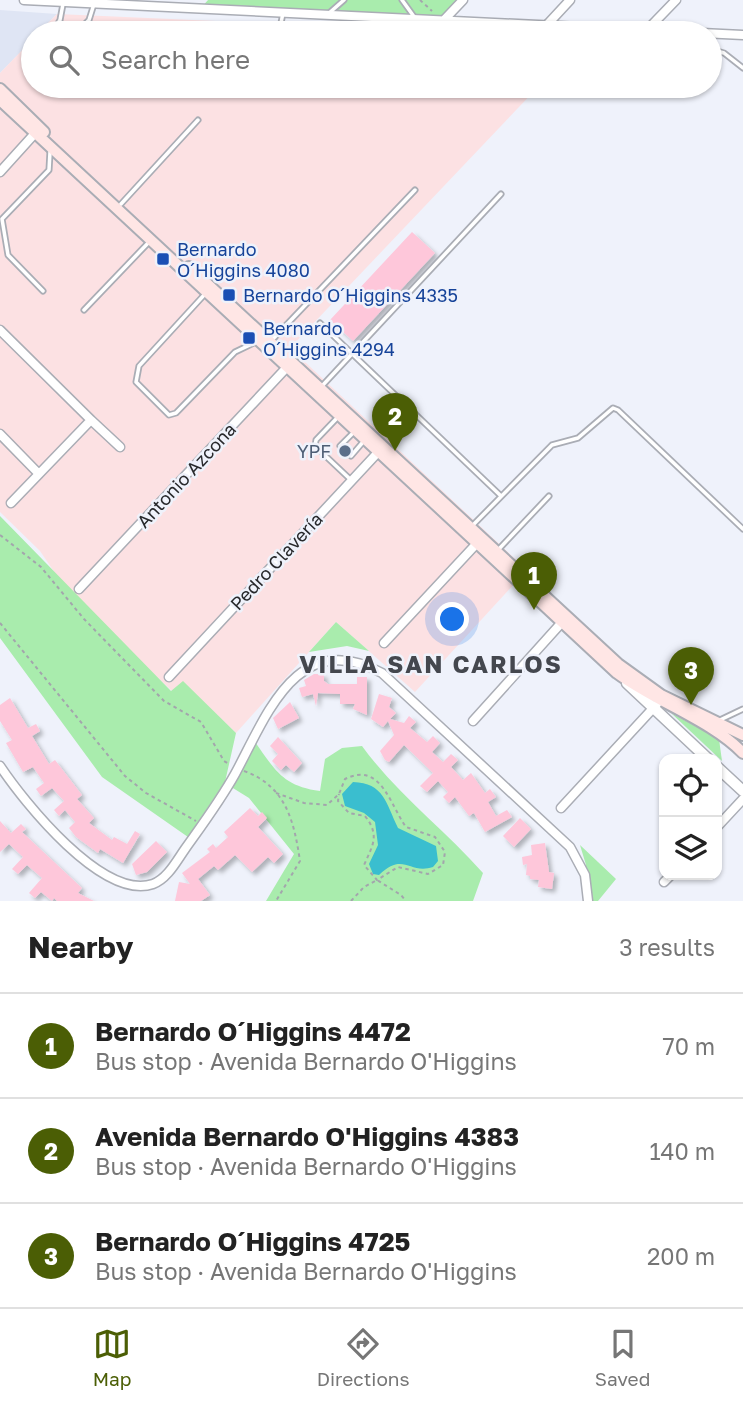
<!DOCTYPE html>
<html lang="en">
<head>
<meta charset="utf-8">
<style>
  body { margin:0; font-family:"Golos Text",sans-serif; background:#f2f2f2; color:#222 }
  .controls { position:absolute; right:21px; bottom:21px; display:grid; overflow:hidden; border-radius:14px; box-shadow:0 2px 5px #0004 }
  .controls button { width:63px; height:63px; display:grid; place-items:center; padding:0; border:0; border-bottom:2px solid #e0e0e0; background:#fff; color:#222; font:35px sans-serif }
  .you { position:absolute; left:453px; top:620px; width:24px; height:24px; margin:-18px; border:5px solid #fff; border-radius:50%; background:#1a73e8; box-shadow:0 0 0 10px #1a73e833 }
  .badge { display:grid; place-items:center; width:46px; height:46px; border-radius:50%; background:#4b5e05; color:#fff; font-size:23px; font-weight:700 }
  .pin { position:absolute; translate:-50% -58px; filter:drop-shadow(0 2px 4px #0008) }
  .pin::after { content:''; position:absolute; top:37px; width:24px; height:21px; background:inherit; clip-path:polygon(0 0,100% 0,50% 100%) }
  .list { margin:0; padding:0; list-style:none }
  h2 { display:flex; justify-content:space-between; align-items:center; height:91px; margin:0; padding:0 28px; font-size:30px }
  h2 small { font-size:23px; font-weight:400; color:#767676 }
  .list li { display:grid; grid-template-columns:46px 1fr auto; gap:21px; align-items:center; box-sizing:border-box; height:105px; padding:0 28px; border-top:2px solid #e0e0e0 }
  .list b { display:block; font-size:26px; white-space:nowrap }
  .list p { margin:0; font-size:23px; white-space:nowrap; color:#767676 }
  .list em { font-size:23px; font-style:normal; color:#767676 }
  .icon { flex:none; width:38px; height:38px; fill:none; stroke:currentColor; stroke-width:2; stroke-linecap:round; stroke-linejoin:round }
  .map { position:relative; flex:none; width:743px; height:901px; overflow:hidden }
  .search { position:absolute; background:#fff; box-shadow:0 2px 5px #0004; left:21px; right:21px; top:21px; height:77px; display:flex; align-items:center; gap:18px; box-sizing:border-box; padding:0 24px; border-radius:38px; color:#767676; font-size:26px }
  .sheet { height:406px; background:#fff }
  nav { display:flex; justify-content:space-around; align-items:center; box-sizing:border-box; height:98px; border-top:2px solid #e0e0e0; background:#fff; font-size:19px; color:#767676 }
  nav a { display:grid; justify-items:center; gap:4px }
  nav .on { color:#4b5e05 }
  .map>svg:first-child { display:block }
  .built { fill:#dfe5f4 }
  .industrial { fill:#fce1e3 }
  .green { fill:#a9ecad }
  .water { fill:#3abecf }
  .building { fill:#fec7da; filter:url(#shadow) }
  .lines { fill:none; stroke-linecap:round; stroke-linejoin:round }
  .service-casing { stroke:#aaadb5; stroke-width:7 }
  .minor-casing { stroke:#aaadb5; stroke-width:11 }
  .tertiary-casing { stroke:#aaadb5; stroke-width:13 }
  .secondary-casing { stroke:#aaadb5; stroke-width:14 }
  .path { stroke:#a3a5ac; stroke-width:2; stroke-dasharray:3.5 3.5; stroke-linecap:butt }
  .service { stroke:#fff; stroke-width:3.5 }
  .minor { stroke:#fff; stroke-width:8 }
  .tertiary { stroke:#fff; stroke-width:10 }
  .secondary { stroke:#ffe6e5; stroke-width:10 }
  .transit-dot { fill:#1a4fb4; stroke:#eff2fb; stroke-width:2.5 }
  .service-dot { fill:#5c6f8a; stroke:#eff2fb; stroke-width:2.5 }
  .labels { text-anchor:middle; dominant-baseline:central; stroke-width:5; stroke-linejoin:round; paint-order:stroke }
  .transit-label { font-size:18px; fill:#164399; stroke:#eff2fb; text-anchor:start }
  .service-label { font-size:18px; fill:#4e5e75; stroke:#eff2fb; text-anchor:end }
  .street-label { font-size:18px; fill:#28292c; stroke:#eff2fb }
  .district-label { font-size:24px; font-weight:bold; letter-spacing:2px; fill:#44474e; stroke:#eff2fb }
</style>
</head>
<body>
<div class="map">
<svg width="743" height="901" viewBox="0 0 743 901">
  <defs>
    <filter id="shadow"><feDropShadow dx="3.5" dy="3.5" stdDeviation="2" flood-color="#0004"/></filter>
  </defs>
  <rect width="100%" height="100%" fill="#eff2fb"/>
  <path class="built" d="M 0,10 L 57,14 L 38,33 L 33,33 L 33,39 L 0,73 Z"/>
  <path class="industrial" d="M 57,14 L 304,25 L 461,33 L 38,33 Z
    M 33,39 L 33,86 L 539,86 L 290,348 L 527,570 L 415,692 L 336,622 L 236,733 L 183,682 L 172,691 L 74,601 L 40,551 L 0,512 L 0,73 Z"/>
  <path class="green" d="M 208,0 L 462,0 L 443,21 L 200,9 Z
    M 0,516 L 171,691 L 183,681 L 236,733 L 225,782 L 188,837 L 102,777 L 0,638 Z
    M 336,622 L 369,651 L 347,646 L 309,652 Z
    M 671,713 L 719,739 L 722,761 Z
    M 253,739 C 274,768 281,786 320,791 L 325,759 L 342,748 L 362,746 C 397,794 444,829 483,873 L 473,901 L 266,901 L 294,854 L 249,798 L 228,785 Z
    M 580,845 L 616,879 L 598,901 L 584,901 L 586,865 Z"/>
  <path class="water" d="M 353,782 C 384,783 386,803 398,828 L 436,846 L 438,861 L 433,867 C 409,875 404,851 379,875 L 373,874 L 369,864 L 378,845 L 375,822 L 364,813 L 345,806 L 342,794 Z"/>
  <path class="building" d="M 412,232 L 435,253 L 353,341 L 330,320 Z
    M 314,674 L 324,674 L 324,681 L 328,684 L 357,684 L 357,677 L 367,677 L 367,715 L 353,709 L 355,704 L 340,704 L 340,694 L 318,693 L 316,706 L 313,694 L 302,697 L 299,688 L 306,686 L 304,680 Z
    M 379,694 L 392,698 L 389,707 L 396,713 L 390,719 L 404,723 L 409,716 L 416,722 L 410,728 L 427,742 L 433,736 L 440,743 L 432,752 L 443,762 L 451,754 L 458,760 L 451,767 L 463,780 L 471,773 L 485,793 L 490,789 L 496,797 L 488,802 L 496,816 L 507,810 L 512,817 L 485,832 L 474,813 L 469,816 L 455,797 L 449,803 L 443,797 L 448,792 L 438,781 L 427,792 L 420,786 L 433,773 L 404,745 L 389,762 L 385,760 L 380,751 L 394,735 L 388,721 L 383,727 L 371,719 Z
    M 10,698 L 28,728 L 36,724 L 40,731 L 32,736 L 49,764 L 55,760 L 82,795 L 77,799 L 94,818 L 89,823 L 112,840 L 114,837 L 127,844 L 135,831 L 140,834 L 123,863 L 100,849 L 98,853 L 76,837 L 69,828 L 75,822 L 65,810 L 59,816 L 54,810 L 64,801 L 52,788 L 41,796 L 36,789 L 44,783 L 33,767 L 23,772 L 6,743 L 12,740 L 0,721 L 0,705 Z
    M 290,702 L 299,718 L 278,729 L 273,718 Z
    M 278,737 L 302,763 L 294,772 L 286,765 L 281,770 L 272,761 L 278,754 L 270,746 Z
    M 250,808 L 258,816 L 262,812 L 267,818 L 258,827 L 283,854 L 274,863 L 268,857 L 252,872 L 235,855 L 218,870 L 214,866 L 198,879 L 210,895 L 201,901 L 175,901 L 179,882 L 190,884 L 182,873 L 210,852 L 207,849 L 213,844 L 216,848 L 228,837 L 224,832 Z
    M 520,818 L 531,829 L 514,847 L 503,836 Z
    M 0,821 L 11,833 L 21,824 L 26,829 L 22,832 L 82,888 L 78,893 L 94,901 L 57,901 L 54,898 L 52,901 L 41,892 L 35,898 L 29,893 L 42,878 L 27,865 L 18,874 L 12,869 L 23,857 L 9,844 L 0,852 Z
    M 156,841 L 167,852 L 147,872 L 136,875 L 132,864 Z
    M 545,843 L 549,872 L 554,873 L 552,889 L 538,887 L 539,880 L 530,879 L 530,876 L 526,875 L 527,864 L 523,865 L 522,857 L 532,855 L 531,845 Z"/>
  <g class="lines">
    <g class="service-casing">
      <path id="service" d="M 402,0 L 415,18
        M 328,14 L 344,0
        M 52,33 L 60,20 L 63,4
        M 76,33 L 89,20 L 94,4
        M 204,33 C 218,27 244,23 257,33
        M 279,33 L 283,13
        M 710,49 L 724,53 L 743,68
        M 227,88 L 229,86
        M 121,204 L 198,120
        M 43,291 L 8,255 L 2,219 L 49,170 L 50,152
        M 205,294 L 139,366 L 136,382 L 169,415 L 176,413 L 235,352 L 258,341
        M 84,310 L 150,241
        M 320,323 L 501,496
        M 272,340 L 415,190
        M 322,386 L 501,194
        M 337,418 L 316,440 L 315,446 L 351,480
        M 340,446 L 353,433
        M 351,456 L 363,442
        M 472,526 L 552,445 L 578,438 L 613,408 L 618,410 L 743,529
        M 498,550 L 549,496
        M 720,720 L 743,709"/>
    </g>
    <g class="minor-casing">
      <path id="minor" d="M 24,0 L 743,35
        M 443,21 L 463,0
        M 545,27 L 570,0
        M 646,31 L 676,0
        M 0,172 L 38,130
        M 0,330 L 91,420 L 11,503
        M 91,420 L 120,447
        M 0,434 L 39,474
        M 79,589 L 290,364
        M 384,643 L 480,540
        M 169,677 L 382,448
        M 473,721 L 564,620
        M 0,766 C 24,802 103,901 153,884 C 167,879 176,862 185,849 C 202,825 220,801 235,774 C 267,715 297,627 382,673 L 570,847 L 585,875 L 588,901
        M 561,808 L 657,704
        M 717,827 L 743,799
        M 664,882 L 671,875"/>
    </g>
    <g class="tertiary-casing">
      <path id="tertiary" d="M 627,683 L 708,759
        M 717,767 L 743,791"/>
    </g>
    <g class="secondary-casing">
      <path id="secondary" d="M 0,89 L 44,132
        M 0,100 L 617,673 C 656,702 711,720 743,753
        M 189,267 L 618,664 L 661,695 L 743,735"/>
    </g>
    <path class="path" d="M 420,0 L 432,11
      M 0,535 L 41,567 L 84,619 L 164,701 L 201,722 L 224,761 L 229,764
      M 0,623 L 125,776 L 146,793 L 196,821
      M 244,771 C 286,786 294,821 300,861 L 276,901
      M 276,793 L 304,803 L 327,805 L 339,794 L 345,779 C 381,761 390,805 406,827 L 435,837 L 445,852 L 443,865 L 428,874 L 398,867 L 377,880 L 364,865 C 373,845 380,835 365,816 L 349,813 L 338,801 L 339,794
      M 351,901 L 364,887 L 377,880 L 401,895 L 406,901"/>
    <use href="#service" class="service"/>
    <use href="#minor" class="minor"/>
    <use href="#tertiary" class="tertiary"/>
    <use href="#secondary" class="secondary"/>
  </g>
  <g class="transit-dot">
    <rect x="156" y="252" width="14" height="14" rx="3.5"/>
    <rect x="222" y="288" width="14" height="14" rx="3.5"/>
    <rect x="242" y="331" width="14" height="14" rx="3.5"/>
  </g>
  <circle class="service-dot" cx="345" cy="451" r="7"/>
  <g class="labels">
    <g class="transit-label">
      <text x="177" y="249">Bernardo<tspan x="177" dy="21">O´Higgins 4080</tspan></text>
      <text x="243" y="295">Bernardo O´Higgins 4335</text>
      <text x="263" y="328">Bernardo<tspan x="263" dy="21">O´Higgins 4294</tspan></text>
    </g>
    <g class="service-label">
      <text x="331" y="451">YPF</text>
    </g>
    <g class="street-label">
      <text transform="translate(186 475) rotate(-47)">Antonio Azcona</text>
      <text transform="translate(276 561) rotate(-47)">Pedro Clavería</text>
    </g>
    <g class="district-label">
      <text x="431" y="663">VILLA SAN CARLOS</text>
    </g>
  </g>
</svg>
<div class="controls">
<button><svg class="icon" aria-label="locate" viewBox="0 0 24 24"><circle cx="12" cy="12" r="6"/><path d="M12 2v4M12 18v4M2 12h4M18 12h4"/></svg></button>
<button><svg class="icon" aria-label="layers" viewBox="0 0 24 24"><path d="M12 4l9 5-9 5-9-5zM3 14l9 5 9-5"/></svg></button>
</div>
<div class="you"></div>
<div class="pin badge" style="left:534px;top:610px">1</div>
<div class="pin badge" style="left:395px;top:451px">2</div>
<div class="pin badge" style="left:691px;top:705px">3</div>
<div class="search"><svg class="icon" aria-label="search" viewBox="0 0 24 24"><circle cx="10" cy="10" r="6"/><path d="M15 15l6 6"/></svg>Search here</div>
</div>
<section class="sheet">
<h2>Nearby<small>3 results</small></h2>
<ul class="list">
<li><span class="badge">1</span><div><b>Bernardo O´Higgins 4472</b><p>Bus stop · Avenida Bernardo O'Higgins</p></div><em>70 m</em></li>
<li><span class="badge">2</span><div><b>Avenida Bernardo O'Higgins 4383</b><p>Bus stop · Avenida Bernardo O'Higgins</p></div><em>140 m</em></li>
<li><span class="badge">3</span><div><b>Bernardo O´Higgins 4725</b><p>Bus stop · Avenida Bernardo O'Higgins</p></div><em>200 m</em></li>
</ul>
</section>
<nav>
<a class="on"><svg class="icon" aria-label="map" viewBox="0 0 24 24"><path d="M3 6l6-2 6 2 6-2v14l-6 2-6-2-6 2zM9 4v14M15 6v14"/></svg>Map</a>
<a><svg class="icon" aria-label="directions" viewBox="0 0 24 24"><path d="M12 3l9 9-9 9-9-9zM9 14v-3h6M13 9l2 2-2 2"/></svg>Directions</a>
<a><svg class="icon" aria-label="saved" viewBox="0 0 24 24"><path d="M7 4h10v16l-5-4-5 4z"/></svg>Saved</a>
</nav>
</body>
</html>
